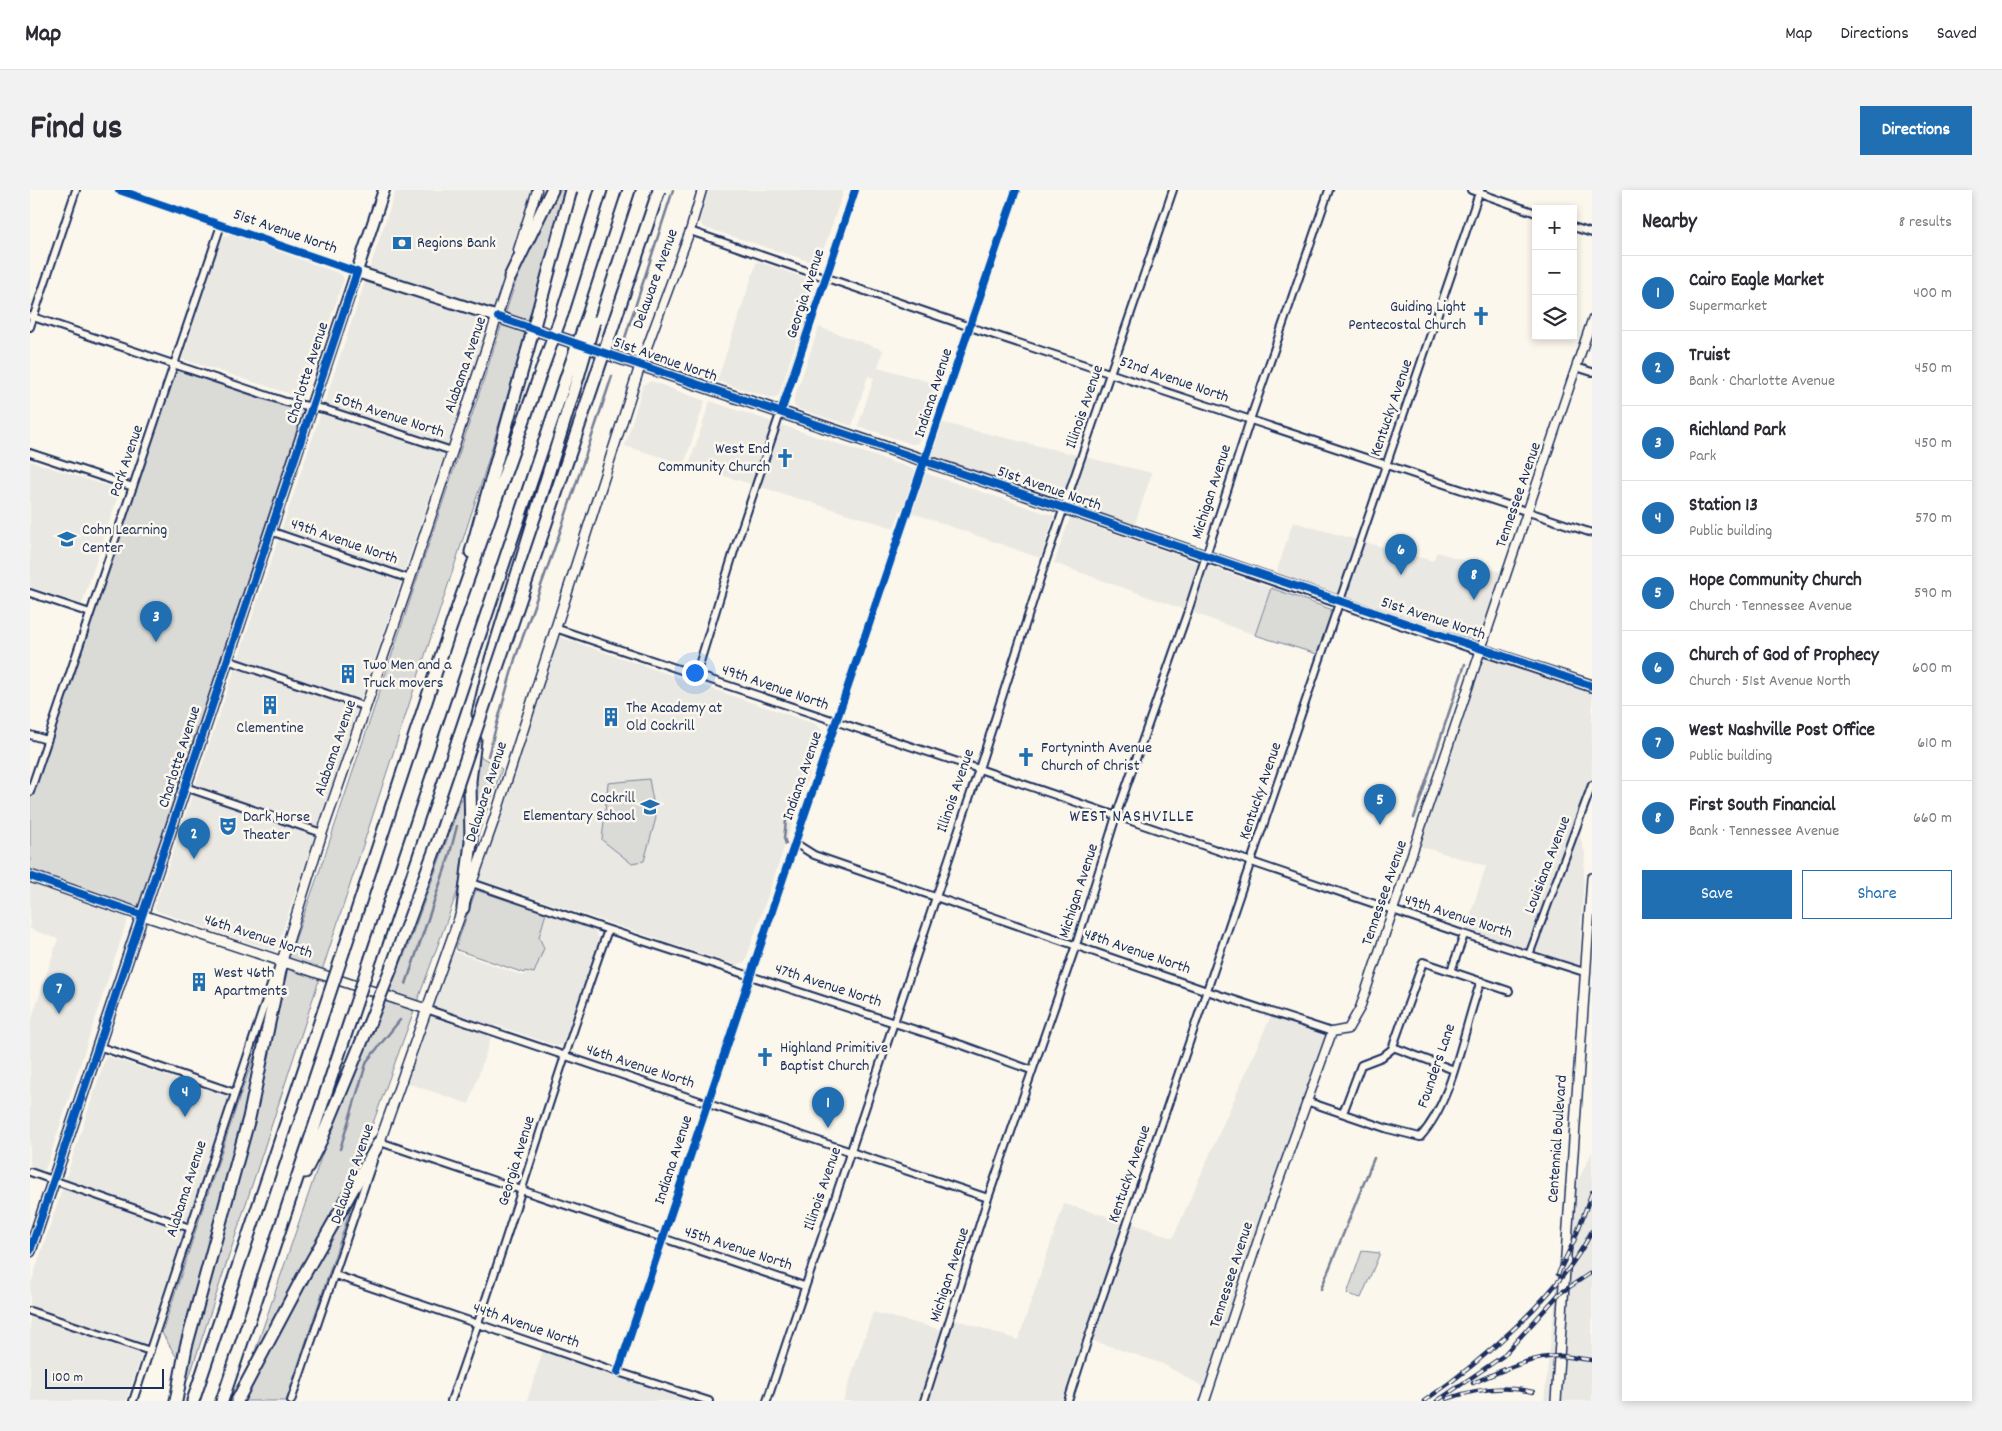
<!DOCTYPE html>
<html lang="en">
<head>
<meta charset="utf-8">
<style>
  body { margin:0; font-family:Dekko,sans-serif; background:#f2f2f3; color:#2b2b33 }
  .controls { position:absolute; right:15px; top:15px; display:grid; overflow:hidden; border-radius:0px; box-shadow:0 2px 8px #0003 }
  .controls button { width:45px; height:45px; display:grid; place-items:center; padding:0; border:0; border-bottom:1px solid #e1e1e2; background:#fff; color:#2b2b33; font:25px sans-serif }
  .scale { position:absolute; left:15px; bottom:12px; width:119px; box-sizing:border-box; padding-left:5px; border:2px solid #1b2f5e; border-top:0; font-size:14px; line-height:18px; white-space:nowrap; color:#1b2f5e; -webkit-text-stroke:4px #fbf7ec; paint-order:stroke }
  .you { position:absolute; left:664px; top:482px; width:18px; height:18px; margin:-12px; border:4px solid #fff; border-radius:50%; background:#1a73e8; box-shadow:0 0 0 8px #1a73e833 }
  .badge { display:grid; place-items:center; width:32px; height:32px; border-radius:50%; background:#1f6fb2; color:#fff; font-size:16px; font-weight:700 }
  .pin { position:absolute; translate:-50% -41px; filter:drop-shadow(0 1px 2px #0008) }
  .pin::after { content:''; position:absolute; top:26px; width:18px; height:15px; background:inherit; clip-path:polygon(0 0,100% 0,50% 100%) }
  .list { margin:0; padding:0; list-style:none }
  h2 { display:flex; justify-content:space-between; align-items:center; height:65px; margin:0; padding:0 20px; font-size:21px }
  h2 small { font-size:16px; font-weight:400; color:#7c7c81 }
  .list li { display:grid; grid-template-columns:32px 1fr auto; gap:15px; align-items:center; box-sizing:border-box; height:75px; padding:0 20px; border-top:1px solid #e1e1e2 }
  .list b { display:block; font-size:19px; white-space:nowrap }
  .list p { margin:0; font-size:16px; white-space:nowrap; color:#7c7c81 }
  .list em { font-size:16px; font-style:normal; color:#7c7c81 }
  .actions { display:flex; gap:10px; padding:15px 20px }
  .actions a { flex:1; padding:11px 0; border:1px solid #1f6fb2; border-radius:0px; text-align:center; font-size:18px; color:#1f6fb2 }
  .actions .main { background:#1f6fb2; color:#fff }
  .icon { flex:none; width:28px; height:28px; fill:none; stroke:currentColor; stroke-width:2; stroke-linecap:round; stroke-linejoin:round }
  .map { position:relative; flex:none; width:1562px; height:1211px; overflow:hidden; border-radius:0px }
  header { display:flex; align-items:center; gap:30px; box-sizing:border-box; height:70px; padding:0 25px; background:#fff; border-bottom:1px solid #e1e1e2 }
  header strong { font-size:24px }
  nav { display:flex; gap:28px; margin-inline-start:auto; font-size:18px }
  .intro { display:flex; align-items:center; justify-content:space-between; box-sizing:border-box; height:120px; padding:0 30px }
  h1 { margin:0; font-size:35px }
  .button { padding:12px 22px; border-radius:0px; background:#1f6fb2; color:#fff; font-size:18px; font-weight:700 }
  main { display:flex; gap:30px; padding:0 30px }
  aside { flex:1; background:#fff; border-radius:0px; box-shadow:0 2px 8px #0003 }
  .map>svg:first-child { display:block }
  .built { fill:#eae8e2 }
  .green { fill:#dadad7; stroke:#7a849a }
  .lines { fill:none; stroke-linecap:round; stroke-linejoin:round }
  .stream { stroke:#747e96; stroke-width:2.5 }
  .minor-casing { stroke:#1b2f5e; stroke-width:10 }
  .tertiary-casing { stroke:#1b2f5e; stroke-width:11 }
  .secondary-casing { stroke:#1b2f5e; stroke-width:12 }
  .primary-casing { stroke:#1b2f5e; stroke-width:14 }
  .motorway-casing { stroke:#1b2f5e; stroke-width:15 }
  .minor { stroke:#fbf7ec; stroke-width:6 }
  .tertiary { stroke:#fbf7ec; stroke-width:8 }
  .secondary { stroke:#fbf7ec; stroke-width:9 }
  .primary { stroke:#fbf7ec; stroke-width:10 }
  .motorway { stroke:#fbf7ec; stroke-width:11 }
  .rail-casing { stroke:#1b2f5e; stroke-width:4.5 }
  .rail { stroke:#fbf7ec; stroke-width:2.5; stroke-dasharray:8; stroke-linecap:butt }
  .motorway-bridge-casing { stroke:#1b2f5e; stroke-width:15; stroke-linecap:butt }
  .motorway-bridge { stroke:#fbf7ec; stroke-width:11 }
  .cycleway-casing { stroke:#fbf7ec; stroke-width:11 }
  .cycleway { stroke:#0057b8; stroke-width:8 }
  .labels { text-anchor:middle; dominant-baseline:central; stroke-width:5; stroke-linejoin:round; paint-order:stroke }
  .street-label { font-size:16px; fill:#1b2f5e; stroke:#fbf7ec }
  .poi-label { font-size:16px; fill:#1b2f5e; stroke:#fbf7ec; text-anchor:start }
  .neighbourhood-label { font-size:18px; letter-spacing:1px; fill:#1b2f5e; stroke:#fbf7ec }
</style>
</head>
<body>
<header>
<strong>Map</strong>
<nav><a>Map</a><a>Directions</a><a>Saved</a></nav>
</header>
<div class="intro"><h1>Find us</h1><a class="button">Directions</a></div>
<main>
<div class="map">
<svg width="1562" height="1211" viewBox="0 0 1562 1211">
  <rect width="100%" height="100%" fill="#fbf7ec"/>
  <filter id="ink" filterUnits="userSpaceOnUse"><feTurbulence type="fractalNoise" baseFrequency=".02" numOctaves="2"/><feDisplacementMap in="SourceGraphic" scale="10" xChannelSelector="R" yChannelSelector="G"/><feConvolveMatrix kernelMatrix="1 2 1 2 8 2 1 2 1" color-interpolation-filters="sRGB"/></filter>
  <g filter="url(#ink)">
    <path class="built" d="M 366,0 L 504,0 L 247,757 L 244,761 L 127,721 L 124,718 Z
      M 677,0 L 814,0 L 791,67 L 789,71 L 785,73 L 673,37 L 669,29 Z
      M 201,44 L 311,84 L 314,89 L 273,208 L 152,169 L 191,50 L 194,46 Z
      M 727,71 L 783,91 L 785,94 L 749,205 L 744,209 L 687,191 Z
      M 789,137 L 853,160 L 848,177 L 913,196 L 888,253 L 881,254 L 828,236 L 844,188 L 838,186 L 822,236 L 769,219 L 764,216 L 764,209 Z
      M 621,191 L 675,211 L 654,274 L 595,256 L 613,195 Z
      M 680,211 L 1024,326 L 1010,368 L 871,319 L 864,338 L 659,275 Z
      M 909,232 L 1122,283 L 1102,342 L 896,271 Z
      M 0,271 L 90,300 L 52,414 L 0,397 Z
      M 1040,328 L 1241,398 L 1225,445 L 1024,373 Z
      M 1263,332 L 1403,371 L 1407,362 L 1477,384 L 1452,459 L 1562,499 L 1562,596 L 1548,640 L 1555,663 L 1549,775 L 1434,745 L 1456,676 L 1386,655 L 1451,459 L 1244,390 Z
      M 530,447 L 785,534 L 792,540 L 792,547 L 715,772 L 706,775 L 450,690 L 449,688 L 526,451 Z
      M 0,692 L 99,725 L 17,975 L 14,980 L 9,982 L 0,979 L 0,834 L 28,749 L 0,739 Z
      M 516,723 L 564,739 L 569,749 L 533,855 L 527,856 L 465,835 L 439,914 L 377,893 L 423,761 L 494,786 Z
      M 1242,823 L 1302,842 L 1237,1041 L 1179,1200 L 1133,1174 L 1058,1149 L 1046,1167 L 1032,1211 L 813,1211 L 843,1122 L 916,1141 L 921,1128 L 988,1150 L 1034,1014 L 1098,1032 L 1143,1048 Z
      M 76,866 L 197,906 L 199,911 L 96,1211 L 0,1211 L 0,1096 Z
      M 1562,962 L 1562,1211 L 1514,1211 L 1535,1018 Z
      M 514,1157 L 678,1211 L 497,1211 Z"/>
    <path class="green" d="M 516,0 L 539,0 L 452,291 L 159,1188 L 132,1143 L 209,909 L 295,665 L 446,213 Z
      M 144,174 L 281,218 L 112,725 L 0,686 L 0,601 Z
      M 1241,398 L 1303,420 L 1287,464 L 1225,445 Z
      M 448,565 L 472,579 L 339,944 L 324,1008 L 256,1211 L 208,1211 L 299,944 L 378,756 Z
      M 619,589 L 626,628 L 614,671 L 601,673 L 572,650 L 578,593 Z
      M 446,700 L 516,723 L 509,747 L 514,758 L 504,783 L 495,781 L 494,783 L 427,760 L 426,757 Z
      M 1332,1061 L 1350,1063 L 1331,1108 L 1317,1104 Z"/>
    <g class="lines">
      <path class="stream" d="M 594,151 L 643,0
        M 458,566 L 485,469 L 529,345 L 582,186
        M 1384,628 L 1435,474
        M 756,631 L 754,648 L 756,654
        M 376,794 L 419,667 L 427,636
        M 310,959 L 337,871 L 370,830
        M 1291,1099 L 1344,968"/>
      <g class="minor-casing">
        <path id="minor" d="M 89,0 L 327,82
          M 1441,0 L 1506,23
          M 1543,37 L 1562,43
          M 660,41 L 940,137 L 1562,343
          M 0,126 L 256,212 L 294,219 L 422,261
          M 0,137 L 46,0
          M 1546,177 L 1562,182
          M 0,263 L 103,297
          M 240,341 L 380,389
          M 0,403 L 60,423
          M 525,438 L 949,579 L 1427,742 L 1554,782
          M 197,470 L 336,517
          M 666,485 L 704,361 L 825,0
          M 0,545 L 17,550
          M 155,597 L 292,643
          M 0,602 L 191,35
          M 765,653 L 784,665 L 1177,801 L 1302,842
          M 442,693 L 573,738 L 932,855 L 1001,880
          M 1499,765 L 1562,595
          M 1421,781 L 1434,745
          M 396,819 L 958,1008
          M 68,856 L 205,903
          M 1363,857 L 1424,880
          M 1276,911 L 1358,939 L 1390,947 C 1424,910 1433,839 1451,791
          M 1313,923 L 1331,875 L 1352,867 L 1362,859 L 1393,772 L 1479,801
          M 350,952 L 774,1096
          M 0,982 L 160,1038
          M 305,1085 L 588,1182 L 679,1211
          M 0,1121 L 120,1161
          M 588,1182 L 748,703 L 986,0
          M 103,1211 L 244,786
          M 261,1211 L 343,971
          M 421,1211 C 477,1055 522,895 578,740
          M 737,1211 L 949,579 L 1016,370 L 1143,0
          M 894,1211 L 958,1008 L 1046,755 L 1086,626 L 1158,421 L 1220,230 L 1299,0
          M 1038,1211 L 1058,1149 L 1450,0"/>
      </g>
      <g class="tertiary-casing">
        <path id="tertiary" d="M 488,60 L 507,0
          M 610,176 L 660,41 L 672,0
          M 1175,1211 L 1235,1029 L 1302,842 L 1318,839 L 1330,818 L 1562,130"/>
      </g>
      <g class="secondary-casing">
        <path id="secondary" d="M 112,725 L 396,819
          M 252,771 L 292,643 L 380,389 L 480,87
          M 350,951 L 465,627 L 610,176
          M 1526,1211 L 1562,688"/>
      </g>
      <g class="primary-casing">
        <path id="primary" d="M 327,82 L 468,127 L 1035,318 L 1382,437 L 1562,496
          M 0,686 L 112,725
          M 0,1061 L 354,0"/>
      </g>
      <g class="motorway-casing">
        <path id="motorway" d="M 480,87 L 522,0
          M 532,124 L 571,0
          M 557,128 L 599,0
          M 441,362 L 497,162
          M 448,524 L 461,469 L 548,187
          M 433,718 L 441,652 L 440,591 L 445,550
          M 314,760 L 418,445 L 513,176
          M 341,768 L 537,185
          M 362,776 L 412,640
          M 275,982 L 291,950 L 339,834
          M 146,1211 L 156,1157 L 219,928 L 252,771
          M 163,1211 L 294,820
          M 192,1211 L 321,828
          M 207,1211 L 275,1083 L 350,951"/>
      </g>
      <use href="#minor" class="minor"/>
      <use href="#tertiary" class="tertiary"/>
      <use href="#secondary" class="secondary"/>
      <use href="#primary" class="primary"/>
      <use href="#motorway" class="motorway"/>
      <g class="rail-casing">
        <path id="rail" d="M 1528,1084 L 1544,1051 L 1562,1002
          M 1443,1193 C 1469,1182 1501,1166 1531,1166 C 1541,1167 1552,1169 1562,1170
          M 1417,1209 C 1445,1199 1473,1195 1503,1202
          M 1394,1211 C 1452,1172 1531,1103 1562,1041
          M 1407,1211 L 1473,1166 L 1529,1104 L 1562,1082"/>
      </g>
      <use href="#rail" class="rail"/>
      <g class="motorway-bridge-casing">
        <path id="motorway-bridge" d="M 497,162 L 541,0
          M 513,176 L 532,124
          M 537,185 L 557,128
          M 548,187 L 564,132
          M 412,640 L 629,0
          M 294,820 L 314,760
          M 321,828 L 341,768
          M 339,834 L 362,776"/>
      </g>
      <use href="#motorway-bridge" class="motorway-bridge"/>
      <g class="cycleway-casing">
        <path id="cycleway" d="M 468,127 L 1562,496
          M 753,216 L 825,0
          M 0,686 L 112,725
          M 0,1061 L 327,82 L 89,0
          M 588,1182 L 748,703 L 986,0"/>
      </g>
      <use href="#cycleway" class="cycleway"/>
    </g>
  </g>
  <defs>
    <g id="bank-bare" transform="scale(1.5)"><path d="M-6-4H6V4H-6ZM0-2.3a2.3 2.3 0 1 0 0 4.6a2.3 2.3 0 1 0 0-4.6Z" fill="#1f6fb2" stroke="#fbf7ec" stroke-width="2.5" paint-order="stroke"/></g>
    <g id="church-bare" transform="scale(1.5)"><path d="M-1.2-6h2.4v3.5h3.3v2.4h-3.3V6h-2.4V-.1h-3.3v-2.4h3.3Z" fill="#1f6fb2" stroke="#fbf7ec" stroke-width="2.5" paint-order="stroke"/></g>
    <g id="university-bare" transform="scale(1.5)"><path d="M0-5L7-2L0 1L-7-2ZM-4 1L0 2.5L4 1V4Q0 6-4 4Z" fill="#1f6fb2" stroke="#fbf7ec" stroke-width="2.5" paint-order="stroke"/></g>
    <g id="building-bare" transform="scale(1.5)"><path d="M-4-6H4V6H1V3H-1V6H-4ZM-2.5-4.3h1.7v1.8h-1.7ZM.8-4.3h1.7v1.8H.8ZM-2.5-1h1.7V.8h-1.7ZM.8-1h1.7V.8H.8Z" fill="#1f6fb2" stroke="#fbf7ec" stroke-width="2.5" paint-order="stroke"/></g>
    <g id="school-bare" transform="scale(1.5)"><path d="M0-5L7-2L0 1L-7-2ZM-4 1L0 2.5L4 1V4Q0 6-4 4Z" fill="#1f6fb2" stroke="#fbf7ec" stroke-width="2.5" paint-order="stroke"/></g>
    <g id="theatre-bare" transform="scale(1.5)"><path d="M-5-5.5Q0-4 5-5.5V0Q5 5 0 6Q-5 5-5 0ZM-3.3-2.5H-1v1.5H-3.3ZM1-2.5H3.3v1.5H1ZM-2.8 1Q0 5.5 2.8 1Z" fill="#1f6fb2" stroke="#fbf7ec" stroke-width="2.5" paint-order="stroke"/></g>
  </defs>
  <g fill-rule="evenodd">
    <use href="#bank-bare" x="372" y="53"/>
    <use href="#church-bare" x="1451" y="126"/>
    <use href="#church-bare" x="755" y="268"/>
    <use href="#university-bare" x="37" y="349"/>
    <use href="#building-bare" x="318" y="484"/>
    <use href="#building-bare" x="240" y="515"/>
    <use href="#building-bare" x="581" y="527"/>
    <use href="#church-bare" x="996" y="567"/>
    <use href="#school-bare" x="620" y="617"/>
    <use href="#theatre-bare" x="198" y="636"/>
    <use href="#building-bare" x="169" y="792"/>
    <use href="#church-bare" x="735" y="867"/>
  </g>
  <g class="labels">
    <g class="street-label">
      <text transform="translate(255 42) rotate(19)">51st Avenue North</text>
      <text transform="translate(626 89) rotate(-70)">Delaware Avenue</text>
      <text transform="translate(776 104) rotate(-72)">Georgia Avenue</text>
      <text transform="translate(635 170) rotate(19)">51st Avenue North</text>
      <text transform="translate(436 175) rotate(-71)">Alabama Avenue</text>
      <text transform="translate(278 183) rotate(-72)">Charlotte Avenue</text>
      <text transform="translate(1144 190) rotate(19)">52nd Avenue North</text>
      <text transform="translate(904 203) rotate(-72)">Indiana Avenue</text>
      <text transform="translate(1055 217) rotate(-71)">Illinois Avenue</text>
      <text transform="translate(1362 218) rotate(-71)">Kentucky Avenue</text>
      <text transform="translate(359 226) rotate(18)">50th Avenue North</text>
      <text transform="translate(97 271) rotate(-71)">Park Avenue</text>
      <text transform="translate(1019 299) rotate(19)">51st Avenue North</text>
      <text transform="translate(1182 302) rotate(-72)">Michigan Avenue</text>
      <text transform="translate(1489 305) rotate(-71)">Tennessee Avenue</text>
      <text transform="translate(314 352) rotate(19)">49th Avenue North</text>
      <text transform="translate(1403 429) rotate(18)">51st Avenue North</text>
      <text transform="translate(745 498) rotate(19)">49th Avenue North</text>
      <text transform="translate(306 558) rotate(-71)">Alabama Avenue</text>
      <text transform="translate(150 567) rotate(-72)">Charlotte Avenue</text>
      <text transform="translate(773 586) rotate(-71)">Indiana Avenue</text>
      <text transform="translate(926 601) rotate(-71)">Illinois Avenue</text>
      <text transform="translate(1231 601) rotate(-71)">Kentucky Avenue</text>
      <text transform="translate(457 602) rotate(-72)">Delaware Avenue</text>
      <text transform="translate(1518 675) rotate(-69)">Louisiana Avenue</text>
      <text transform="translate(1049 701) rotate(-72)">Michigan Avenue</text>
      <text transform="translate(1355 703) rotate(-71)">Tennessee Avenue</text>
      <text transform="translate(1428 727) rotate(18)">49th Avenue North</text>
      <text transform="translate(228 747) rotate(18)">46th Avenue North</text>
      <text transform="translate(1107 762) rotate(19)">48th Avenue North</text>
      <text transform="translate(798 796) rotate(18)">47th Avenue North</text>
      <text transform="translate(1407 876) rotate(-71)">Founders Lane</text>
      <text transform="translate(610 877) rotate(18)">46th Avenue North</text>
      <text transform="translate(1528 949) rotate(-86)">Centennial Boulevard</text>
      <text transform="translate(644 970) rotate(-72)">Indiana Avenue</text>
      <text transform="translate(487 971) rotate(-73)">Georgia Avenue</text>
      <text transform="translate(323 984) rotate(-71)">Delaware Avenue</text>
      <text transform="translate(1100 984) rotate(-71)">Kentucky Avenue</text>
      <text transform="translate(157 999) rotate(-72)">Alabama Avenue</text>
      <text transform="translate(793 999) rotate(-71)">Illinois Avenue</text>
      <text transform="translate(708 1059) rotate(18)">45th Avenue North</text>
      <text transform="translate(920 1085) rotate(-72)">Michigan Avenue</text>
      <text transform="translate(1202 1085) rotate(-72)">Tennessee Avenue</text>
      <text transform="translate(496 1136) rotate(19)">44th Avenue North</text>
    </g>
    <g class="poi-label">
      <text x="387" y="53">Regions Bank</text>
      <text x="1436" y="117" text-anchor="end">Guiding Light<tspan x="1436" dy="18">Pentecostal Church</tspan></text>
      <text x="740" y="259" text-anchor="end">West End<tspan x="740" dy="18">Community Church</tspan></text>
      <text x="52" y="340">Cohn Learning<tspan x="52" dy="18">Center</tspan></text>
      <text x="333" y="475">Two Men and a<tspan x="333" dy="18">Truck movers</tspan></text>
      <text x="596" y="518">The Academy at<tspan x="596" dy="18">Old Cockrill</tspan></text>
      <text x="240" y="538" text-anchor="middle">Clementine</text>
      <text x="1011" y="558">Fortyninth Avenue<tspan x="1011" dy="18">Church of Christ</tspan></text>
      <text x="605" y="608" text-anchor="end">Cockrill<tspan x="605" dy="18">Elementary School</tspan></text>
      <text x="213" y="627">Dark Horse<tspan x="213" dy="18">Theater</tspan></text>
      <text x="184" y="783">West 46th<tspan x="184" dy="18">Apartments</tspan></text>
      <text x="750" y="858">Highland Primitive<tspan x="750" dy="18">Baptist Church</tspan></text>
    </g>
    <g class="neighbourhood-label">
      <text x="1102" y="627">WEST NASHVILLE</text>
    </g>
  </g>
</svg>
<div class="controls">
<button>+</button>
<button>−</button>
<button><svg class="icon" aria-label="layers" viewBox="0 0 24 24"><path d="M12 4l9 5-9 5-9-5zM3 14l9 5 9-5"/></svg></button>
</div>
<div class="scale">100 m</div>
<div class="you"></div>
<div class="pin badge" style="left:798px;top:938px">1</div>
<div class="pin badge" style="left:164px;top:669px">2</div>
<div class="pin badge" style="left:126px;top:452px">3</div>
<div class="pin badge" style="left:155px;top:927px">4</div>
<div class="pin badge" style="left:1350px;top:635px">5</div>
<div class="pin badge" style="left:1371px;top:385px">6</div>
<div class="pin badge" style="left:29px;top:824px">7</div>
<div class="pin badge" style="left:1444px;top:410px">8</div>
</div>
<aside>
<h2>Nearby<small>8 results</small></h2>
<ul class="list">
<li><span class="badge">1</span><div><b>Cairo Eagle Market</b><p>Supermarket</p></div><em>400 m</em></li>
<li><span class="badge">2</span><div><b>Truist</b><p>Bank · Charlotte Avenue</p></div><em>450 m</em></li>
<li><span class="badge">3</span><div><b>Richland Park</b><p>Park</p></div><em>450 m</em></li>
<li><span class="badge">4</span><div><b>Station 13</b><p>Public building</p></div><em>570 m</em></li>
<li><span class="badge">5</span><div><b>Hope Community Church</b><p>Church · Tennessee Avenue</p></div><em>590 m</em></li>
<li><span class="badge">6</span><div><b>Church of God of Prophecy</b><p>Church · 51st Avenue North</p></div><em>600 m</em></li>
<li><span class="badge">7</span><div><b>West Nashville Post Office</b><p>Public building</p></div><em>610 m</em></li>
<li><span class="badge">8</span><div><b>First South Financial</b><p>Bank · Tennessee Avenue</p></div><em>660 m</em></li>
</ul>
<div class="actions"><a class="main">Save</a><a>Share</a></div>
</aside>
</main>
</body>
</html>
